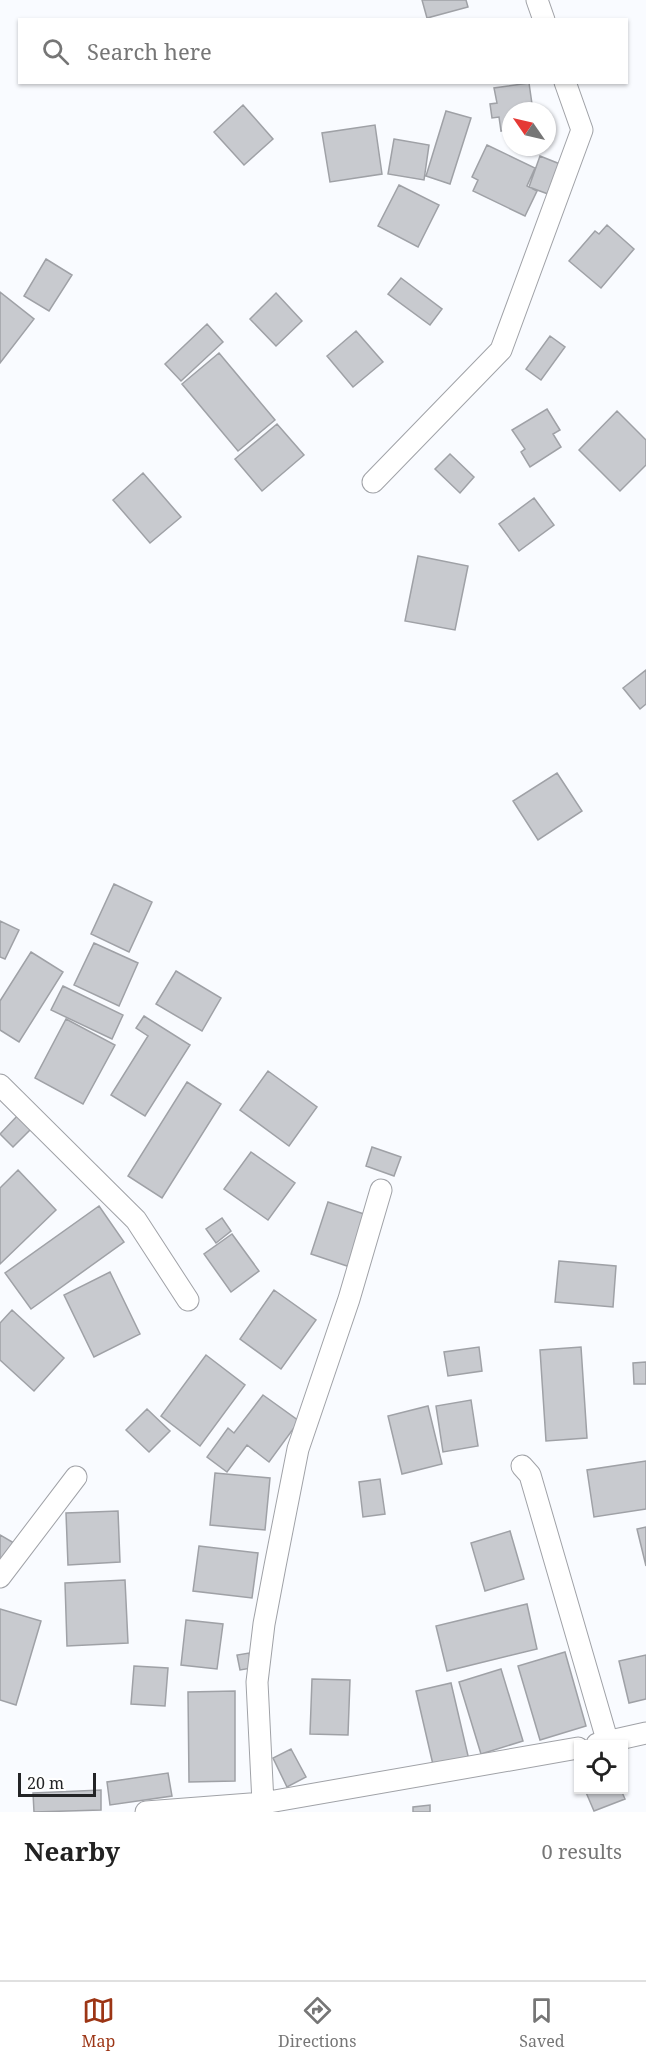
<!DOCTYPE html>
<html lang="en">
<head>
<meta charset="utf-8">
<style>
  body { margin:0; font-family:"Noto Serif",serif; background:#f6f6f6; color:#222 }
  .controls { position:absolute; right:18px; bottom:18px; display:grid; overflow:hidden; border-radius:0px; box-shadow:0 2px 4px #0004 }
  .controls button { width:54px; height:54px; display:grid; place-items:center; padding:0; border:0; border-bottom:2px solid #e0e0e0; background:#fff; color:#222; font:30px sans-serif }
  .compass { position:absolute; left:502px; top:102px; width:54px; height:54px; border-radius:50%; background:#fff; box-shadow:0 2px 4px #0004; rotate:304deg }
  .scale { position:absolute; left:18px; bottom:15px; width:78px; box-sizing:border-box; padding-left:6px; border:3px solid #232426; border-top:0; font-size:16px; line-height:21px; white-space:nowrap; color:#232426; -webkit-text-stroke:4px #fff; paint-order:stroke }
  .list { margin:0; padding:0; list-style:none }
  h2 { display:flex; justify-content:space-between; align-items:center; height:78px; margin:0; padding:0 24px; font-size:26px }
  h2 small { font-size:20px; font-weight:400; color:#767676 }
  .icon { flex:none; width:33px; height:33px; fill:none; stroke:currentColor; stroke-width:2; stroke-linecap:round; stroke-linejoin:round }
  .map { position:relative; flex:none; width:646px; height:1812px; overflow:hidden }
  .search { position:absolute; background:#fff; box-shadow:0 2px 4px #0004; left:18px; right:18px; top:18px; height:66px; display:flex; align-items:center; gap:15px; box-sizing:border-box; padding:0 21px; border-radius:0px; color:#767676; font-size:22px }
  .sheet { height:168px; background:#fff }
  nav { display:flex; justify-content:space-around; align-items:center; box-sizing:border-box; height:84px; border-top:2px solid #e0e0e0; background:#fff; font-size:16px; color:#767676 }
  nav a { display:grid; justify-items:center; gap:3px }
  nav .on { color:#9c3515 }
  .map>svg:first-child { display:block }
  .building { fill:#c8cacf; stroke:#9fa1a6; stroke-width:1.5 }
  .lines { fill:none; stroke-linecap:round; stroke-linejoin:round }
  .minor-casing { stroke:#a0a2a7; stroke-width:23 }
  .minor { stroke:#fff; stroke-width:21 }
</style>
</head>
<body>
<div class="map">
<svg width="646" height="1812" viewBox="0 0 646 1812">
  <rect width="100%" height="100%" fill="#f9fbff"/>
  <path class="building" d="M 422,0 L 466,0 L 468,7 L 427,18 Z
    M 529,83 L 533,111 L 511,111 L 511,129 L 501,131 L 499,117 L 492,118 L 490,104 L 497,103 L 494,88 Z
    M 243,105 L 273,139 L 244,165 L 214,132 Z
    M 446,111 L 471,118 L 450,184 L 426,176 Z
    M 375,125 L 382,174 L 330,182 L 322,133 Z
    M 394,139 L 429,145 L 424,180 L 388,174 Z
    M 487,145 L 535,168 L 527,186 L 537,191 L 525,216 L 473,191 L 478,180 L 472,177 Z
    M 540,156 L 560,164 L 548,194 L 529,187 Z
    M 399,185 L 439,205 L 418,247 L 378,226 Z
    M 607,225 L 634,249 L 601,288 L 569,261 L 595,231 L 599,234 Z
    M 46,259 L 72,275 L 49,311 L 24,296 Z
    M 401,278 L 442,309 L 430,325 L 388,294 Z
    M 0,292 L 34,319 L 0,363 Z
    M 276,293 L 302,321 L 276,346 L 250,319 Z
    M 207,324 L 223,342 L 181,381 L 165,364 Z
    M 356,331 L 383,362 L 353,387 L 327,356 Z
    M 550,336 L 565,347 L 541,380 L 526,369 Z
    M 219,353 L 275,420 L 238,451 L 182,384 Z
    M 547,409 L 560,430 L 553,434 L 561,447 L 530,467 L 521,452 L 525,449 L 512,430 Z
    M 617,411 L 646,440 L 646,465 L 620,491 L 579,450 Z
    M 277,424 L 304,455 L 262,491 L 235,459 Z
    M 450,454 L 474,477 L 460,493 L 435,469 Z
    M 143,473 L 181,517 L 150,543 L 113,500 Z
    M 534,498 L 554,525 L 519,551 L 499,524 Z
    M 418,556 L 468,566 L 455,630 L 405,621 Z
    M 646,670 L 646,704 L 640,709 L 623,688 Z
    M 557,773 L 582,811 L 538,840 L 513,801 Z
    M 114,884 L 152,902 L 129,952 L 91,934 Z
    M 0,921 L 19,930 L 5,959 L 0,957 Z
    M 94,943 L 138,963 L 119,1006 L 74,985 Z
    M 31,952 L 63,972 L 19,1042 L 0,1030 L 0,1001 Z
    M 176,971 L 221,998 L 202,1031 L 156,1004 Z
    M 63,986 L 123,1015 L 112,1039 L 51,1010 Z
    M 144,1016 L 190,1045 L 145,1116 L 111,1095 L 148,1036 L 136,1028 Z
    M 66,1019 L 115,1045 L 83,1104 L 35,1078 Z
    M 268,1071 L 317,1107 L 289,1146 L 240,1110 Z
    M 187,1082 L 221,1104 L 162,1198 L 128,1176 Z
    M 19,1114 L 33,1127 L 13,1147 L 0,1134 Z
    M 372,1147 L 401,1157 L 394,1176 L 366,1166 Z
    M 251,1152 L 295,1183 L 268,1220 L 224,1189 Z
    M 18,1170 L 56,1210 L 0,1264 L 0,1188 Z
    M 328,1202 L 367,1215 L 350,1267 L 311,1254 Z
    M 99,1206 L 124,1242 L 31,1309 L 5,1273 Z
    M 222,1218 L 231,1231 L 216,1243 L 206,1229 Z
    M 232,1234 L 259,1271 L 231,1292 L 204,1254 Z
    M 559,1261 L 616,1266 L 613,1307 L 555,1302 Z
    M 110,1272 L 140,1334 L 94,1357 L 64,1295 Z
    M 274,1290 L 316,1320 L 281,1369 L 240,1339 Z
    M 12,1310 L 64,1358 L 34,1391 L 0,1360 L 0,1323 Z
    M 479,1347 L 482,1371 L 448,1376 L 444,1352 Z
    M 581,1347 L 587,1438 L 546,1441 L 540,1350 Z
    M 206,1355 L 245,1385 L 200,1446 L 161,1416 Z
    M 646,1362 L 646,1384 L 634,1384 L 633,1363 Z
    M 263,1395 L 299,1421 L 269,1462 L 247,1445 L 227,1472 L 207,1457 L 228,1428 L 234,1433 Z
    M 471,1400 L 478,1446 L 443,1452 L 436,1406 Z
    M 428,1406 L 442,1464 L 402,1474 L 388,1416 Z
    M 147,1409 L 170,1431 L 149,1452 L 126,1430 Z
    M 646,1461 L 646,1509 L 594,1517 L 587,1470 Z
    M 215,1473 L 270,1478 L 265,1530 L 210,1525 Z
    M 380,1479 L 385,1514 L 363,1517 L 359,1482 Z
    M 118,1511 L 120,1562 L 68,1565 L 66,1513 Z
    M 646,1527 L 646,1566 L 637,1529 Z
    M 510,1531 L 524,1579 L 485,1591 L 471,1543 Z
    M 0,1535 L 14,1543 L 0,1563 Z
    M 199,1546 L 258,1553 L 252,1598 L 193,1591 Z
    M 125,1580 L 128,1643 L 67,1646 L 65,1583 Z
    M 527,1604 L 537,1649 L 447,1671 L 436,1626 Z
    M 0,1609 L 41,1621 L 16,1705 L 0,1700 Z
    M 186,1620 L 223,1624 L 217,1669 L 181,1665 Z
    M 565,1652 L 586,1726 L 540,1740 L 518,1666 Z
    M 249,1653 L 252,1668 L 240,1670 L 237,1655 Z
    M 646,1655 L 646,1699 L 629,1703 L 619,1661 Z
    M 134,1666 L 168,1668 L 165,1706 L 131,1704 Z
    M 501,1669 L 523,1741 L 481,1754 L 459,1682 Z
    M 312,1679 L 350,1680 L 348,1735 L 310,1734 Z
    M 451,1683 L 469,1760 L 434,1769 L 416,1691 Z
    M 235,1691 L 235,1781 L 189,1782 L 188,1692 Z
    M 291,1749 L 306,1777 L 287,1787 L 273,1758 Z
    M 168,1773 L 172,1796 L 110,1805 L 107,1782 Z
    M 101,1790 L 101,1810 L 34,1812 L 33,1793 Z
    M 585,1790 L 621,1790 L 625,1799 L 594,1811 Z
    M 430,1805 L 430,1812 L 413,1812 L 413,1807 Z"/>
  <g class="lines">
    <g class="minor-casing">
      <path id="minor" d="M 537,0 L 544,20
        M 373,482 L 501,350 L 582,130 L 565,82
        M 0,1085 L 136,1220 L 188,1300
        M 522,1466 L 530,1475 L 608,1743
        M 0,1577 L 76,1477
        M 597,1744 L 646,1733
        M 263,1803 L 257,1682 L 264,1624 L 275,1566 L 298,1449 L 349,1299 L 381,1190
        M 146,1812 L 263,1803 L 578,1748"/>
    </g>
    <use href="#minor" class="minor"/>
  </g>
</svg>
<div class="controls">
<button><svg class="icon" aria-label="locate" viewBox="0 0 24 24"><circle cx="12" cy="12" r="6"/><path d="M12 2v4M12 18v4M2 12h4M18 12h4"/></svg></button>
</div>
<svg class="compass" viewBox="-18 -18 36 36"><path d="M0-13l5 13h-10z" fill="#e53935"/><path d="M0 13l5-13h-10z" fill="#767676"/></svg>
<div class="scale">20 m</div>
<div class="search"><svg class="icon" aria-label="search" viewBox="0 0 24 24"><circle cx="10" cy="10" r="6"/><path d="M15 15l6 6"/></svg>Search here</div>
</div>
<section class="sheet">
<h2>Nearby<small>0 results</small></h2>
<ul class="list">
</ul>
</section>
<nav>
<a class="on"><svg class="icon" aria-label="map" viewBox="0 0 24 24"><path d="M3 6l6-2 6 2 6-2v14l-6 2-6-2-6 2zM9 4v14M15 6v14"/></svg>Map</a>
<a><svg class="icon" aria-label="directions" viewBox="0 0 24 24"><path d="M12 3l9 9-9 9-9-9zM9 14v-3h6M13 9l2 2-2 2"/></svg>Directions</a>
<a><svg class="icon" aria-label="saved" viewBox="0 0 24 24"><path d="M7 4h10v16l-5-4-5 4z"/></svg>Saved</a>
</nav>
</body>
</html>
